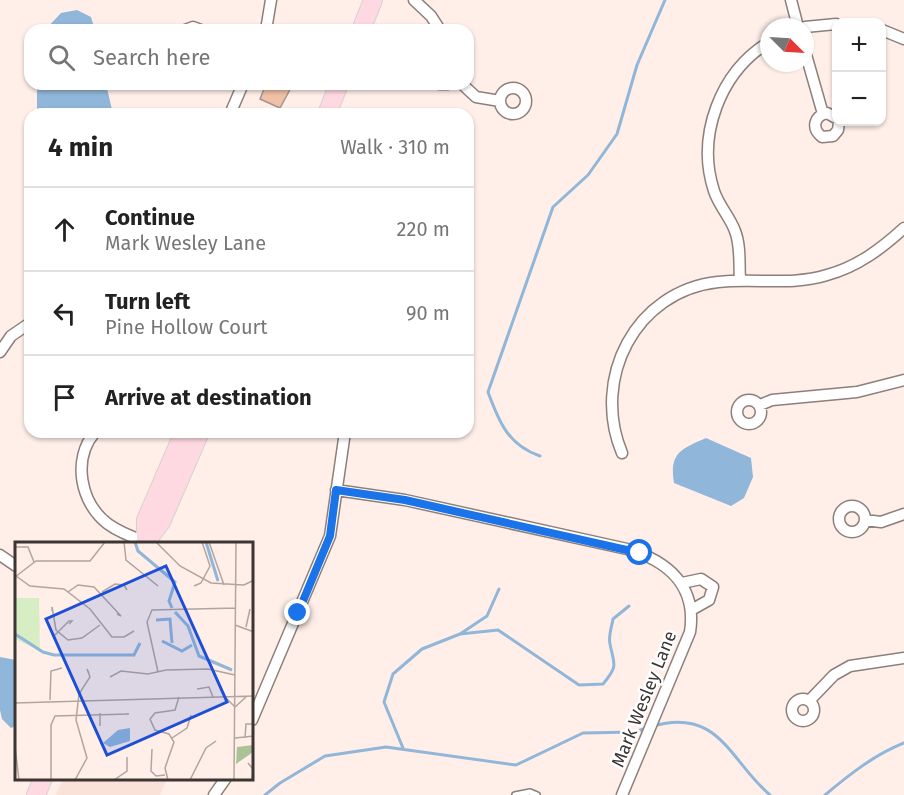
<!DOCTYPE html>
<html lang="en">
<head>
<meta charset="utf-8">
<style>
  body { margin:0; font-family:"Fira Sans",sans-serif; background:#f6f6f6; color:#222 }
  .controls { position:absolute; right:18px; top:18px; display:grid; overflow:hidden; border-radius:12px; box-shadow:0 2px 4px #0004 }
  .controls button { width:54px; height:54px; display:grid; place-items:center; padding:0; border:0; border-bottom:2px solid #e0e0e0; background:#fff; color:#222; font:30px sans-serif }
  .compass { position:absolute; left:760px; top:18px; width:54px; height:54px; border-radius:50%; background:#fff; box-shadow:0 2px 4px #0004; rotate:114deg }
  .stop { position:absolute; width:18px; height:18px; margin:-14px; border:4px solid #1a73e8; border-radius:50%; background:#fff }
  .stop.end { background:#1a73e8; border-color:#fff; box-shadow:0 2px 6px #0008 }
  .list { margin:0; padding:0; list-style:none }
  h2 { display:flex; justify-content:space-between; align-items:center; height:78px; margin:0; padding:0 24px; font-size:26px }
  h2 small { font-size:20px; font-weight:400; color:#767676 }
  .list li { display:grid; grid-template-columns:39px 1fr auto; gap:18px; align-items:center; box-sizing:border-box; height:84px; padding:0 24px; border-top:2px solid #e0e0e0 }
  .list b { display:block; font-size:22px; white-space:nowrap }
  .list p { margin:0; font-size:20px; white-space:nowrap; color:#767676 }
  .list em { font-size:20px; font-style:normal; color:#767676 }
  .icon { flex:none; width:33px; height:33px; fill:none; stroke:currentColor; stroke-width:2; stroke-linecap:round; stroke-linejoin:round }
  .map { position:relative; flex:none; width:904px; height:795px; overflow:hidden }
  .search { position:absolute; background:#fff; box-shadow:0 2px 4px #0004; left:24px; top:24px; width:450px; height:66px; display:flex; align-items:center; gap:15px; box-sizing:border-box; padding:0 21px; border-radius:18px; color:#767676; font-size:22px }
  .panel { position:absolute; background:#fff; box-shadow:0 2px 4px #0004; left:24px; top:108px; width:450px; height:330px; border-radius:18px }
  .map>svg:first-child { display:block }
  .built { fill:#fae2d9 }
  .water { fill:#90b6d9 }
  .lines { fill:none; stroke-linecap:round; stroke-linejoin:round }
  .stream { stroke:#90b6d9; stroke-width:3 }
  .building { fill:#f0c0a7; stroke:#a4968f; stroke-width:1.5 }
  .service-casing { stroke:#8d7f7a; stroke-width:8 }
  .minor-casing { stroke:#8d7f7a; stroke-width:13 }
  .primary-casing { stroke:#d4d3d2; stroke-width:20 }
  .service { stroke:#fff; stroke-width:5 }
  .minor { stroke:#fff; stroke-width:10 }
  .primary { stroke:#ffd9e1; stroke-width:18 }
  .route { stroke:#1a73e8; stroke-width:8 }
  .labels { text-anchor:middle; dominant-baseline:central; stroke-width:5; stroke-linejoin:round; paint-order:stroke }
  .street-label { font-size:18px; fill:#3b3533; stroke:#fff }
  .inset-river { fill:none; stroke:#90b6d9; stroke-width:3 }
  .inset-road { fill:none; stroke:#b1a5a0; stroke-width:1.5 }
  .view { fill:#1d4ed8; fill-opacity:0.15; stroke:#1d4ed8; stroke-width:3 }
  .inset-edge { fill:none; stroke:#3b3533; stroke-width:3 }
</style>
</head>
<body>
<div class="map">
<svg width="904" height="795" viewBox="0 0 904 795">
  <rect width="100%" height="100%" fill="#ffefe8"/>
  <path class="built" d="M 63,779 L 63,778 L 167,779 L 160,795 L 56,795 Z"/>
  <path class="water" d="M 77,10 L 91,17 L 95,30 L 45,30 L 61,13 Z
    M 37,84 L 106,84 L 113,114 L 37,114 Z
    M 706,438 L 751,458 L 753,477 L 744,498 L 731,506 L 674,483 C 669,453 681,449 706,438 Z
    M 0,657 L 16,660 L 16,726 L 11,728 L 2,719 L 0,710 Z"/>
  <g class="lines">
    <path class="stream" d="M 540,456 C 508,445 499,422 488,392 L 553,207 L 588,175 L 617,134 L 637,65 L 665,0
      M 460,634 L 498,630 L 579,685 L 603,684 C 619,665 614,665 610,644 C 608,636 612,626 613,619 L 629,606
      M 653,726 C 719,707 730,761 770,795
      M 403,748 L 384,702 L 393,674 L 422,649 L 460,634 L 487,616 L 499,589
      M 265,795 L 280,783 L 325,756 L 386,747 L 516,765 L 583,733 L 634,732 L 647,728
      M 825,795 C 850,774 874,755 904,743"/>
  </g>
  <path class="building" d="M 266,84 L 293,84 L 280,108 L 260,99 Z"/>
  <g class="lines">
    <g class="service-casing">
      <path id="service" d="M 515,795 L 530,792 L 537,795"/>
    </g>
    <g class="minor-casing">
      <path id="minor" d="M 414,0 L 431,16 L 440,30
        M 791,0 L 798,27
        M 805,27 L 836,24
        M 185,30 L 193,27 L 201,30
        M 266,30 L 271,0
        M 882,30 L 904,39
        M 805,51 L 823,114
        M 439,84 L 448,84
        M 462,84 L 476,97 L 500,101
        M500 101a13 13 0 1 1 26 0a13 13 0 1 1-26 0Z
        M 230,114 L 243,84
        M 836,118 L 827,113 C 814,116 811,128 822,137 L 833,136 L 838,130 L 839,122
        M 740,281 C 739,266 741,246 735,231 C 730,217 719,206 714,191 C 696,136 720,72 769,42
        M 0,352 L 11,336 L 30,323
        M737 412a12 12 0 1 1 24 0a12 12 0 1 1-24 0Z
        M 760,405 L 772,400 L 857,392 L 904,380
        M 95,432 C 72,459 80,503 108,524 C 119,532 132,537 146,542
        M 622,453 C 591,379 635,291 718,282 C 754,278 792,286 827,275 C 857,267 881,249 904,228
        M 336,490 L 405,500 L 627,549 C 669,561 697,587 690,632 L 622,795
        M839 519a13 13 0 1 1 26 0a13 13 0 1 1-26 0Z
        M 865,520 L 881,522 L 904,514
        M 0,555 L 16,566
        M 682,583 L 701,579 L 713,587 L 709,600 L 693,609
        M792 710a11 11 0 1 1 22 0a11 11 0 1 1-22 0Z
        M 809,701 L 834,675 L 850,666 L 904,658
        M 252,720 L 330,536 L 345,432
        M 214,795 L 226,778"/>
    </g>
    <g class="primary-casing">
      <path id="primary" d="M 361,30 L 373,0
        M 327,114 L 339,84
        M 146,542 L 146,520 L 184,432
        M 145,543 L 161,522 L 200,432
        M 36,795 L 43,778"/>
    </g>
    <use href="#service" class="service"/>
    <use href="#minor" class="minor"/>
    <use href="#primary" class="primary"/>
  </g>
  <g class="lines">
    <path class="route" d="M 298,613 L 330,536 L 336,490 L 405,500 L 640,553"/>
  </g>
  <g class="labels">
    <g class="street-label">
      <text transform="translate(644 699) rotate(-68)">Mark Wesley Lane</text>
    </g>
  </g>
  <g transform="translate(15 542)">
    <rect width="238" height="238" fill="#ffefe8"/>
    <path d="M 0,56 L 24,56 L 25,109 L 0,97 Z" fill="#d7edc4"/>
    <path d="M 238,203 L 238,210 L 221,222 L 222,205 Z" fill="#abc296"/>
    <path d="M 115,186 L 115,199 L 95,205 L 88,201 L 103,188 Z" fill="#90b6d9"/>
    <path class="inset-river" d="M 120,0 L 123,9 L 160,40 L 154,59 L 157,66M 191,0 L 203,39M 160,70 L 173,84 L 184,114 L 217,128M 141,78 L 155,77 L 157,101M 0,92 L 28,110 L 39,113 L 119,113 L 125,101M 147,99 L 167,109 L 177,103"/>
    <path class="inset-road" d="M 109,0 L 111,18 L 143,44M 141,0 L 165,24 L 196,41 L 229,43 L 239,38M 194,0 L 209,43M 0,5 L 13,5 L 19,20M 1,34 L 15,44 L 49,47 L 75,67 L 97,95 L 109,95 L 119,89M 0,35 L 21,19 L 75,19 L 90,0M 179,44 L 186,41 L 195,24 L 187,0M 53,50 L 63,43 L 79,45 L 106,74 L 102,72M 87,50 L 100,42 L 109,43 L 112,48M 37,69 L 37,65 L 41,88 L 53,98 L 67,96 L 85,83M 220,83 L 239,90M 231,85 L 235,67M 38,95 L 54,79 L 57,79 L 54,82M 143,130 L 132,80 L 137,68 L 221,66M 95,135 L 106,129 L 133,132 L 151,128 L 193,127 L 220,133M 182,147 L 194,145 L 198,155M 211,156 L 220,165 L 231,155M 35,158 L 36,129 L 47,126M 0,161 L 239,154M 85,171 L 85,184 L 85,179M 157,196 L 172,186 L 176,173M 220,196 L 239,194M 230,196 L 231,182 L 239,182M 0,205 L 4,238M 137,207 L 136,229 L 141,234 L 150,233M 233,221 L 238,227 L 237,238M 36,238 L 36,183 L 40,174 L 114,172 L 110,172M 60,238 L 72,216 L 61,178 L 64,152 L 75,135 L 72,127 L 74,131M 99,238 L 112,229 L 112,215M 153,238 L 150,226 L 159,200 L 154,192 L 140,188 L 135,177 L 140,171 L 160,168 L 164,155M 175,238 L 191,206 L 201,199M 219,238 L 221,0"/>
    <path class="view" d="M 151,24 L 212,160 L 92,213 L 31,77 Z"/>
    <rect width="238" height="238" class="inset-edge"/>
  </g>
</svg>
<div class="controls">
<button>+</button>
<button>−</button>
</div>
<svg class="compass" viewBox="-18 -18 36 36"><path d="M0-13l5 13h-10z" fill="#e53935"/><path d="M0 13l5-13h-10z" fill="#767676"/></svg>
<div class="stop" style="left:640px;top:553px"></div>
<div class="stop end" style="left:298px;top:613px"></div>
<div class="search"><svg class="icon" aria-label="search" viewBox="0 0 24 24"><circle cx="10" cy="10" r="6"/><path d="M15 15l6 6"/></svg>Search here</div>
<section class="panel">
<h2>4 min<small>Walk · 310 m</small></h2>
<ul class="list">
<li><svg class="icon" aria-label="ahead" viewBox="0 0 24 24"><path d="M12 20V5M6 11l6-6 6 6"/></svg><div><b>Continue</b><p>Mark Wesley Lane</p></div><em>220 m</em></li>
<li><svg class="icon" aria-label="left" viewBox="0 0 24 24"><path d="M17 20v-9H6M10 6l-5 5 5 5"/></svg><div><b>Turn left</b><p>Pine Hollow Court</p></div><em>90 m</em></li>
<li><svg class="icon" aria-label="arrive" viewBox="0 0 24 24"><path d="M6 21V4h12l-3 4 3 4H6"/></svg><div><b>Arrive at destination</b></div></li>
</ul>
</section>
</div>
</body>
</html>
